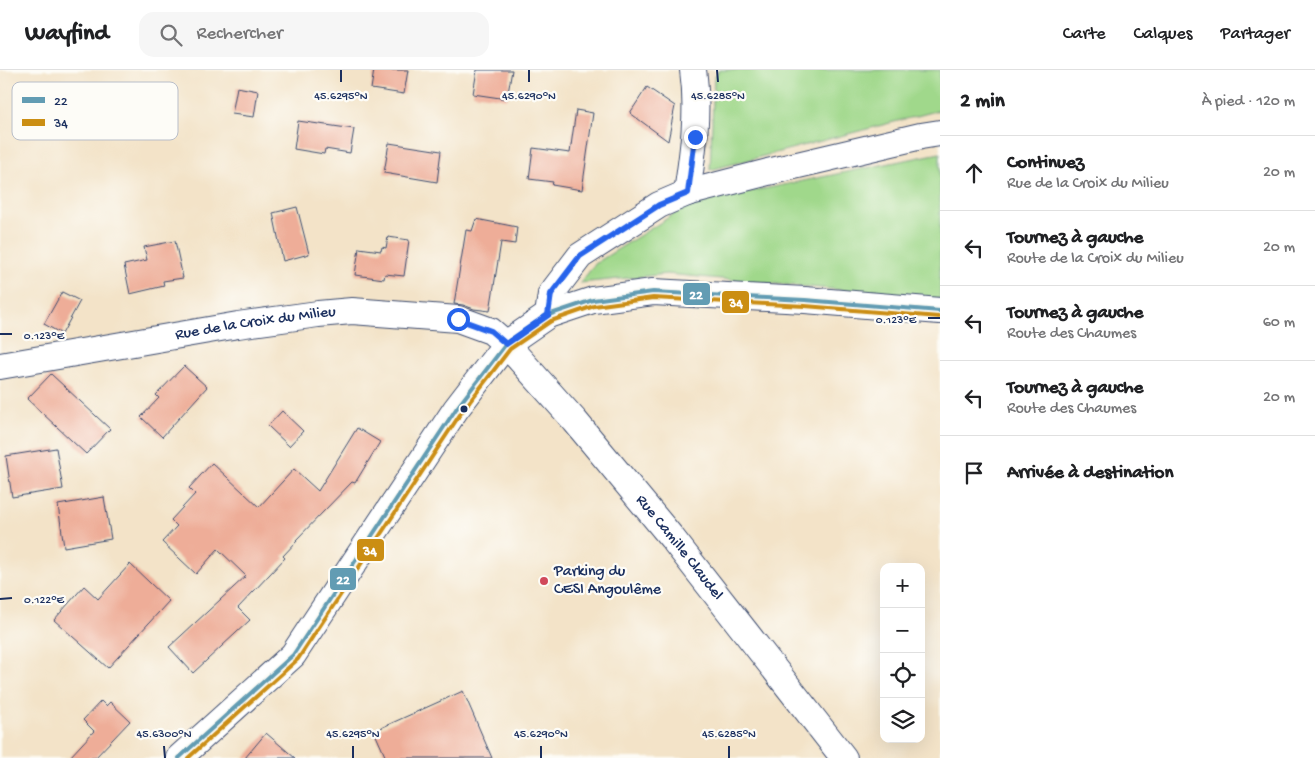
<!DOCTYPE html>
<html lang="fr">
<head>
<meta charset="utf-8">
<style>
  body { margin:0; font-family:"Gochi Hand",sans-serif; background:#f6f6f6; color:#202124 }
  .controls { position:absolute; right:15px; bottom:15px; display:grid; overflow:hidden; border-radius:10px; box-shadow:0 5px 20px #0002 }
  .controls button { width:45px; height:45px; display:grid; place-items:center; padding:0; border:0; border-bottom:1px solid #e0e0e0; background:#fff; color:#202124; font:25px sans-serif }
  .stop { position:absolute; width:15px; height:15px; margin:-11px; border:4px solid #2563eb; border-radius:50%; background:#fff }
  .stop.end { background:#2563eb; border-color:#fff; box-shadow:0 1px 5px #0008 }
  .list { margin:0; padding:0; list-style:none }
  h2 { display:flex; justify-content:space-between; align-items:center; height:65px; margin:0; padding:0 20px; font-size:21px }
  h2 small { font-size:16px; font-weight:400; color:#757577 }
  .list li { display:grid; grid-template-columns:32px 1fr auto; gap:15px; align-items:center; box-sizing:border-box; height:75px; padding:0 20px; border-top:1px solid #e0e0e0 }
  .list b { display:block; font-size:19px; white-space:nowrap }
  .list p { margin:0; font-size:16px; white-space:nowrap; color:#757577 }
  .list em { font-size:16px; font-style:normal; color:#757577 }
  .icon { flex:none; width:28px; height:28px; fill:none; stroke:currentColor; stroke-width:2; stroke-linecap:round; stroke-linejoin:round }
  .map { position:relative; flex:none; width:940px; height:688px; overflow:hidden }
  header { display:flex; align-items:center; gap:30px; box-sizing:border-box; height:70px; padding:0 25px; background:#fff; border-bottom:1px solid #e0e0e0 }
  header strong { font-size:24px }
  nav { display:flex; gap:28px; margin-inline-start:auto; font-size:18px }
  .search { width:350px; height:45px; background:#f6f6f6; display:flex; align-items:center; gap:12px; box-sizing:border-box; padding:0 18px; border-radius:15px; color:#757577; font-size:19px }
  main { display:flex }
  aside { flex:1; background:#fff }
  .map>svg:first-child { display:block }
  .green { fill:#a0d88b; stroke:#5e8474 }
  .building { fill:#eead98 }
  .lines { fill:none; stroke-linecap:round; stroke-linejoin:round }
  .street-casing { stroke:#3b4a6e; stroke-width:28 }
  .street { stroke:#fff; stroke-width:26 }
  .bus-1-casing { stroke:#fdfcf7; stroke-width:8 }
  .bus-2-casing { stroke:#fdfcf7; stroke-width:8 }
  .bus-1 { stroke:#629cb3; stroke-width:4 }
  .bus-2 { stroke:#cb8e13; stroke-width:4 }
  .route { stroke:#2563eb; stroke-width:6 }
  .ticks { fill:none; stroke:#1b2f5e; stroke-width:2 }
  .bus-dot { fill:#1b2f5e; stroke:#fdfcf7; stroke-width:2 }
  .poi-dot { fill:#d1495b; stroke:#fdfcf7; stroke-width:2 }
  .labels { text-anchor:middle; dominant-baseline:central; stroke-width:4.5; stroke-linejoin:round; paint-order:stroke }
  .street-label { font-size:16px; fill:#1b2f5e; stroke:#fdfcf7 }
  .poi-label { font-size:16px; fill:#1b2f5e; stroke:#fdfcf7; text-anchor:start }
  .key { fill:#fdfcf7; stroke:#b9bec9; stroke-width:1 }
  .key-label { font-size:14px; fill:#1b2f5e }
  .ticks-label { font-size:12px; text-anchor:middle; fill:#1b2f5e; stroke:#fdfcf7; stroke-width:4.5; stroke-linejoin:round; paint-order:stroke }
  .line-badge { stroke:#fdfcf7; stroke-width:2 }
  .badge-label { font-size:14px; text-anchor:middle; font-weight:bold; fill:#fff }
</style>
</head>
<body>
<header>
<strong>Wayfind</strong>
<div class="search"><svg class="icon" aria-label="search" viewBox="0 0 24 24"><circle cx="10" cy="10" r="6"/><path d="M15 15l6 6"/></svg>Rechercher</div>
<nav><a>Carte</a><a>Calques</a><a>Partager</a></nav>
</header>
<main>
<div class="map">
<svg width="940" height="688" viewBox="0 0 940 688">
  <rect width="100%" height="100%" fill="#fdfcf7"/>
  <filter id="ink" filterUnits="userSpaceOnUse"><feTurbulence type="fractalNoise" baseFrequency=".02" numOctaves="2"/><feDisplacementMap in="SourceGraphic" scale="10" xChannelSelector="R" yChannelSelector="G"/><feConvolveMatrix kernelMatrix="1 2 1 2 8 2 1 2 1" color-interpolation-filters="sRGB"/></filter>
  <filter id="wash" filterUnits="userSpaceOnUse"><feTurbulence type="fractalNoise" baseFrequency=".0096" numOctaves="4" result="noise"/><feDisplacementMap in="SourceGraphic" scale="20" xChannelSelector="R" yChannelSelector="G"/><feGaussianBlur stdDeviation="1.12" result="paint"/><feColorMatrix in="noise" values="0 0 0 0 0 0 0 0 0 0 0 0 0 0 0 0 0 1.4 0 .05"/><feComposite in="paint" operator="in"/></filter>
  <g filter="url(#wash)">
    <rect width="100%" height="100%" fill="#f3e3c8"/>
    <path class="green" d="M 719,0 L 940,0 L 940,40 L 710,100 L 714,8 Z
      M 940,83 L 940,229 L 667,204 L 580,213 L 596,193 L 690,134 Z"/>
    <g id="blocks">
      <path class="building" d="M 374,0 L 408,0 L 404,24 L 371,19 Z
        M 477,0 L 512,0 L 507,29 L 473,24 Z
        M 237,17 L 258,21 L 254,47 L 232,44 Z
        M 647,17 L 675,36 L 668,71 L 630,43 Z
        M 576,40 L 593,43 L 582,120 L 552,115 L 553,112 L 529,109 L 533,78 L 570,83 Z
        M 298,51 L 354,59 L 350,83 L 325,79 L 324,84 L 294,79 Z
        M 389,73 L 441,81 L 437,112 L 384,103 Z
        M 297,137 L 309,184 L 283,191 L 273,143 Z
        M 476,149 L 517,157 L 515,174 L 501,172 L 490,241 L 474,239 L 463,235 L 454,234 L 466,160 L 472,161 Z
        M 388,167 L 409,170 L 404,206 L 385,204 L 384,209 L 355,205 L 359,178 L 381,181 L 382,177 L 386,178 Z
        M 175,171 L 183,208 L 163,211 L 164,216 L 130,224 L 124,195 L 147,190 L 144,177 Z
        M 62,222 L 80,231 L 62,264 L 44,254 Z
        M 184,296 L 207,317 L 162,367 L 141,347 L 159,328 L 156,325 Z
        M 51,304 L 110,359 L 86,384 L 27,329 Z
        M 282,341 L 303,361 L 289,376 L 268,356 Z
        M 357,358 L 380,372 L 355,413 L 352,412 L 296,470 L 297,471 L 283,486 L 285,488 L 238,538 L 250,550 L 193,603 L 169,577 L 246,506 L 218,479 L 196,504 L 162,472 L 177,456 L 171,450 L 195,424 L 189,418 L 212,393 L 259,437 L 294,399 L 318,421 Z
        M 56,378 L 63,419 L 12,427 L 6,386 Z
        M 104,427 L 111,469 L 64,477 L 58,435 Z
        M 130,494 L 169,531 L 108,598 L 54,550 L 84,516 L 98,529 Z
        M 463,621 L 492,688 L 386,688 L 374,661 Z
        M 101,631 L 106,636 L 110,632 L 130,651 L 95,688 L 69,688 L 94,661 L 83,650 Z
        M 266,663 L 295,688 L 245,688 Z"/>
    </g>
  </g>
  <g filter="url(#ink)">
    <use href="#blocks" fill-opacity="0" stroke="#3b4a6e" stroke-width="1"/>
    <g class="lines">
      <g class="street-casing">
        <g id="street">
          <path d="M 687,123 L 768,102 L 921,66 L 940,63"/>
          <path d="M 548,245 L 551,224 L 580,186 L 659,135 L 687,123 C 693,82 699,41 693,0"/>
          <path id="s1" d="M 0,296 L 238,255 L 318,244 L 352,241 L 458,249 L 491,261 L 506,274 L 575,351 L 672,468 L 844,688"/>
          <path d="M 179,688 L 293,585 L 456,339 L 506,274 L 548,245 L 593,230 L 653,222 L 805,230 L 940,241"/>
        </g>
      </g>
      <use href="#street" class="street"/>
      <g class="bus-1-casing">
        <path id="bus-1" d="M 179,688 L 293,585 L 456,339 L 506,274 L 548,245 L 593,230 L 653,222 L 805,230 L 940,241"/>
      </g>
      <g class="bus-2-casing">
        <path id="bus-2" d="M 188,688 L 298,589 L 461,343 L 510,279 L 551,251 L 594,236 L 653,228 L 805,236 L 939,247"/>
      </g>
      <use href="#bus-1" class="bus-1"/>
      <use href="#bus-2" class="bus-2"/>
    </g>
  </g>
  <g class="lines" filter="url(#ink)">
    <path class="route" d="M 458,249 L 491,261 L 506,274 L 548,245 L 551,224 L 580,186 L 659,135 L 688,123 L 695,67"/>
  </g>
  <path class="ticks" d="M 341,0 L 341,12M 529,0 L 529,12M 717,0 L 718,12M 928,248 L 940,248M 0,264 L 12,264M 0,529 L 12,528M 164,676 L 165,688M 353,676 L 353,688M 541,676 L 541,688M 729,676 L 729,688"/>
  <circle class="bus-dot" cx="464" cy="339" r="4.5"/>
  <circle class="poi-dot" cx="544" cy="511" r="5"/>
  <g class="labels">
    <g class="street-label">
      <text stroke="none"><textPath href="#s1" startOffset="259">Rue de la Croix du Milieu</textPath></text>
      <text stroke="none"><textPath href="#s1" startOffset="785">Rue Camille Claudel</textPath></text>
    </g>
    <g class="poi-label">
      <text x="554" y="502">Parking du<tspan x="554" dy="18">CESI Angoulême</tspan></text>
    </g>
  </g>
  <rect x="12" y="12" width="166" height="58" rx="8" class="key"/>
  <rect x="22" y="27" width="23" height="6" fill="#629cb3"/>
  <rect x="22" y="49" width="23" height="7" fill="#cb8e13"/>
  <g class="key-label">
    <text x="54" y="35">22</text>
    <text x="54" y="57">34</text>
  </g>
  <g class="ticks-label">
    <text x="341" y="29">45.6295°N</text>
    <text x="529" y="29">45.6290°N</text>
    <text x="718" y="29">45.6285°N</text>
    <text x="896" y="253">0.123°E</text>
    <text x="44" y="269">0.123°E</text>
    <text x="44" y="533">0.122°E</text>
    <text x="164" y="667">45.6300°N</text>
    <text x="353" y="667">45.6295°N</text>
    <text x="541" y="667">45.6290°N</text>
    <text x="729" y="667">45.6285°N</text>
  </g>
  <g class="line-badge">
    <rect x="682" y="212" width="29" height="24" rx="5" fill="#629cb3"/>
    <rect x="721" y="220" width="29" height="24" rx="5" fill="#cb8e13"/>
    <rect x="356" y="468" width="29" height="24" rx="5" fill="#cb8e13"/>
    <rect x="329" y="497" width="28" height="24" rx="5" fill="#629cb3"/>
  </g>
  <g class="badge-label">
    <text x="696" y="229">22</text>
    <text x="736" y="237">34</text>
    <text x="370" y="485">34</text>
    <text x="343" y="514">22</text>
  </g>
</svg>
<div class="controls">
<button>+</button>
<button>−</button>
<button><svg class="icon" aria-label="locate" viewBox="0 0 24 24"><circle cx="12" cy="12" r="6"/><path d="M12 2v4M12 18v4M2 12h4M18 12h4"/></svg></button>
<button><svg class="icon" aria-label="layers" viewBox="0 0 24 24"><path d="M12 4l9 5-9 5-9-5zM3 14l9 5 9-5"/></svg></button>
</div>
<div class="stop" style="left:458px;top:249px"></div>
<div class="stop end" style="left:695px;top:67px"></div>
</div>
<aside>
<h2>2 min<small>À pied · 120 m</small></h2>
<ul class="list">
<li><svg class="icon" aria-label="ahead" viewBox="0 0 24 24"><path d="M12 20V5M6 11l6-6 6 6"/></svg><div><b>Continuez</b><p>Rue de la Croix du Milieu</p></div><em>20 m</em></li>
<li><svg class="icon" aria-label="left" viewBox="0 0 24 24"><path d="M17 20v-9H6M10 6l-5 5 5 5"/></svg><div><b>Tournez à gauche</b><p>Route de la Croix du Milieu</p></div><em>20 m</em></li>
<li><svg class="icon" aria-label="left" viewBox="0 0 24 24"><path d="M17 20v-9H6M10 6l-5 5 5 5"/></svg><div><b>Tournez à gauche</b><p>Route des Chaumes</p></div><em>60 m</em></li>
<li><svg class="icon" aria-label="left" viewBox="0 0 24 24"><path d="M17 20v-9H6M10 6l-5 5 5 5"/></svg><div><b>Tournez à gauche</b><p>Route des Chaumes</p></div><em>20 m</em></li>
<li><svg class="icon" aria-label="arrive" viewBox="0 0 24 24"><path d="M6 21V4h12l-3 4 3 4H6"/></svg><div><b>Arrivée à destination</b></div></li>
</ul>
</aside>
</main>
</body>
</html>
